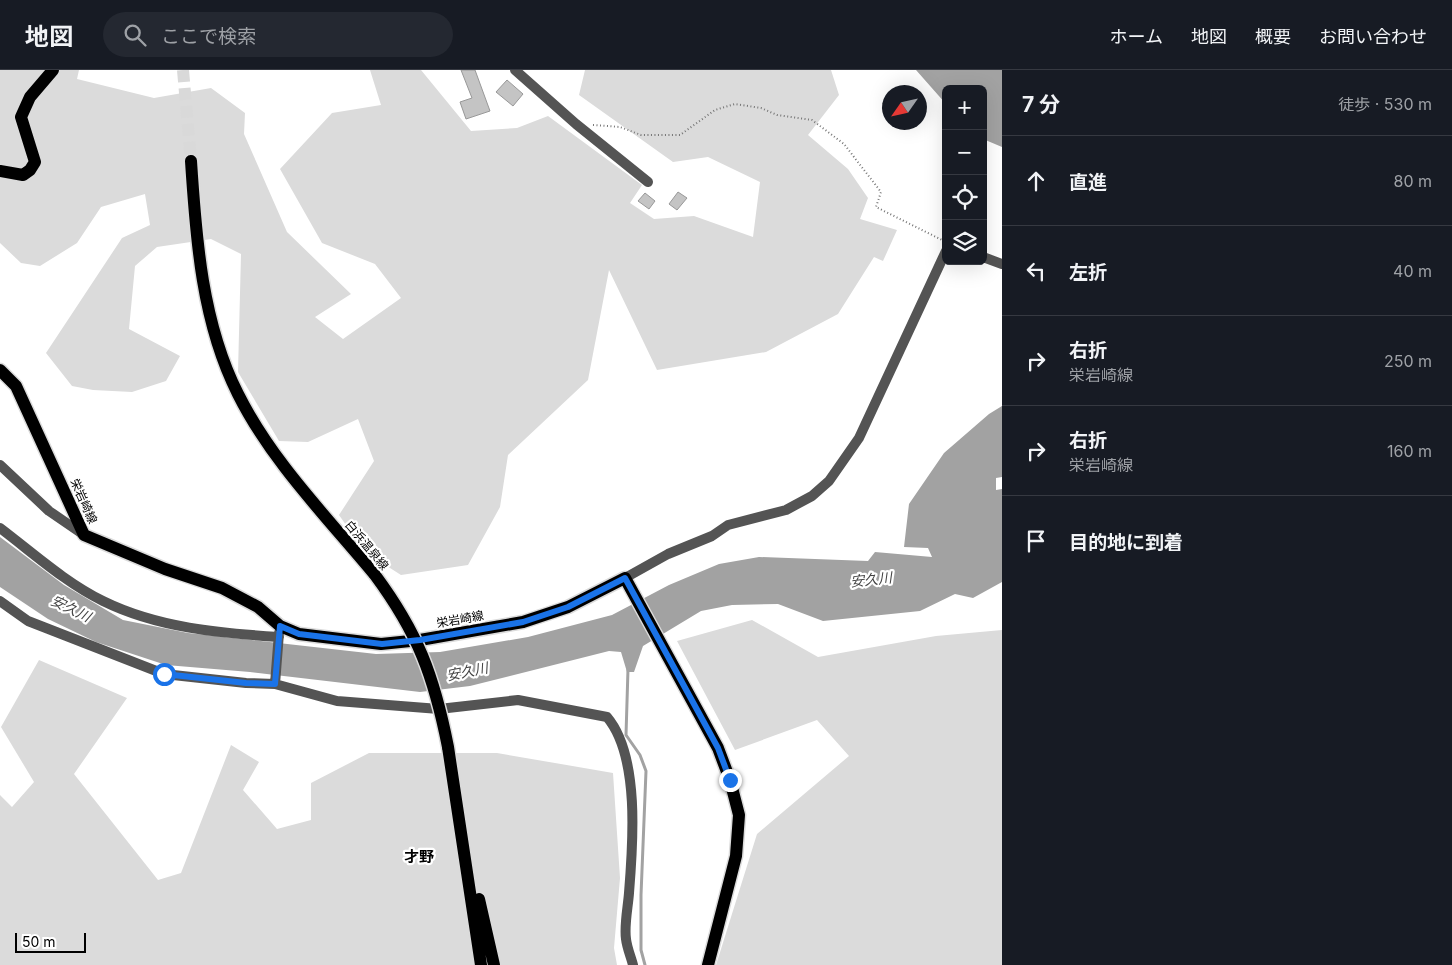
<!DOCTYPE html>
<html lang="ja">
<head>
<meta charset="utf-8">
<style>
  body { margin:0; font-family:Inter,"Noto Sans JP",sans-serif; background:#242831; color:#f1f3f6 }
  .controls { position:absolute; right:15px; top:15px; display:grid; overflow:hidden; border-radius:8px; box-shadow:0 5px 20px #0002 }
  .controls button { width:45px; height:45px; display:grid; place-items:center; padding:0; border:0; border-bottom:1px solid #363941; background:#171b24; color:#f1f3f6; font:25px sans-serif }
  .compass { position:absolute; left:882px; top:15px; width:45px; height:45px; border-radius:50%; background:#171b24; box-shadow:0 5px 20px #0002; rotate:236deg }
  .scale { position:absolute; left:15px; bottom:12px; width:71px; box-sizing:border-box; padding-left:5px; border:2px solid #000; border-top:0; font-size:14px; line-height:18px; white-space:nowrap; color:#000; -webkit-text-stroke:4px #fff; paint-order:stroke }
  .stop { position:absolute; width:15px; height:15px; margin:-11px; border:4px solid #1a73e8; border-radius:50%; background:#fff }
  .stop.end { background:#1a73e8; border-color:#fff; box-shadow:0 1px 5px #0008 }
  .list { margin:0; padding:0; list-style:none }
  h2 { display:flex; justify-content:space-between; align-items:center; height:65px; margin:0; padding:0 20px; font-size:21px }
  h2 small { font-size:16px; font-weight:400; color:#9ea1a6 }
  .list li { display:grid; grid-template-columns:32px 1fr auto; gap:15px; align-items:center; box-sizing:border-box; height:90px; padding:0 20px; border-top:1px solid #363941 }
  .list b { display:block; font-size:19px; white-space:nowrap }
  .list p { margin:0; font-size:16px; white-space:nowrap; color:#9ea1a6 }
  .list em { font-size:16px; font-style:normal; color:#9ea1a6 }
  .icon { flex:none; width:28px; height:28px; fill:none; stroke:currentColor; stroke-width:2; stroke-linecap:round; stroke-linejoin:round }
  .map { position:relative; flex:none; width:1002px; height:895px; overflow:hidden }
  header { display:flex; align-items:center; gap:30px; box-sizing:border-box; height:70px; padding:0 25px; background:#171b24; border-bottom:1px solid #363941 }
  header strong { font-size:24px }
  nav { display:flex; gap:28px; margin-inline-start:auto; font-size:18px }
  .search { width:350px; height:45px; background:#242831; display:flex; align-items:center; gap:12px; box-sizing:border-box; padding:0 18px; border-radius:28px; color:#9ea1a6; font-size:19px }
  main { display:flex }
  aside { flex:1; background:#171b24 }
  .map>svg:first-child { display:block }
  .green { fill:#dbdbdb }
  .water { fill:#a2a2a2 }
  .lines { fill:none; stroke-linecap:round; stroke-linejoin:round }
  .stream { stroke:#a2a2a2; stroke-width:3 }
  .building { fill:#c4c4c4; stroke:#989898 }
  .major-tunnel { stroke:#d9d9d9; stroke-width:12; stroke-dasharray:12 6; stroke-linecap:butt }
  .major-casing { stroke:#dbdbdb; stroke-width:15 }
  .path { stroke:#767676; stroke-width:2; stroke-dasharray:1 2.5; stroke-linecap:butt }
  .minor { stroke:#545454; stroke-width:10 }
  .major { stroke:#000; stroke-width:12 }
  .major-bridge-casing { stroke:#dbdbdb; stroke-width:15; stroke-linecap:butt }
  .major-bridge { stroke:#000; stroke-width:12 }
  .route { stroke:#1a73e8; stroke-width:6 }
  .labels { text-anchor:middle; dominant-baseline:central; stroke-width:4.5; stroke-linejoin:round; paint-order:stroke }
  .street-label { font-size:12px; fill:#000; stroke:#fff }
  .water-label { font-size:14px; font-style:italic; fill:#434343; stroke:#fff }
  .quarter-label { font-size:15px; font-weight:bold; fill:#000; stroke:#fff }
</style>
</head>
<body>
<header>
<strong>地図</strong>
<div class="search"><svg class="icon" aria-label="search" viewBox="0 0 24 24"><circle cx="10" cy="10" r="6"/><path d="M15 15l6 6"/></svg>ここで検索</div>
<nav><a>ホーム</a><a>地図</a><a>概要</a><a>お問い合わせ</a></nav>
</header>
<main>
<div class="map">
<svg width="1002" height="895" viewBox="0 0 1002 895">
  <rect width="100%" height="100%" fill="#fff"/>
  <path class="green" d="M 0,0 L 79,0 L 77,9 L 154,28 L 211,18 L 245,43 L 244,64 L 287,162 L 351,224 L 315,247 L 343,269 L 401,228 L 375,194 L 322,173 L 280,99 L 332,43 L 381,35 L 370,0 L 421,0 L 471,61 L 517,58 L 548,46 L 642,115 L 630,133 L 654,149 L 694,146 L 753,167 L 760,112 L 708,87 L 673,92 L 579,25 L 585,0 L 831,0 L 839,25 L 808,65 L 848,99 L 868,128 L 860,149 L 897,160 L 883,191 L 874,187 L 838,244 L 766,282 L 657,300 L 609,200 L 588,310 L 508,385 L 500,437 L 468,495 L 401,505 L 365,482 L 339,445 L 374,391 L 358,349 L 308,372 L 279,371 L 238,302 L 241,184 L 211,169 L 157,177 L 135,196 L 129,259 L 180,286 L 166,311 L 132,322 L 93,320 L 72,316 L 46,283 L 122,168 L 150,155 L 145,124 L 101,137 L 77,173 L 40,196 L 21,193 L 0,173 Z
    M 752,550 L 818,587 L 936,566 L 1002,560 L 1002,895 L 716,895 L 757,764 L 849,686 L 817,650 L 735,680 L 677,571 Z
    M 39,590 L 127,628 L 74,704 L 158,810 L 181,803 L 231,675 L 259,692 L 243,720 L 277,759 L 311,750 L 311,713 L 369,683 L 497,683 L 613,703 L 620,808 L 614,878 L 617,895 L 0,895 L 0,725 L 12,737 L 34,712 L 1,657 Z"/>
  <path class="water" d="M 916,0 L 1002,0 L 1002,77 L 983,69 L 983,19 L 946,19 L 946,34 Z
    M 1002,336 L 1002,407 L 996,408 L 996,420 L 1002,419 L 1002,512 L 973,528 L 955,524 L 920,541 L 823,551 L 778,534 L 732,535 L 701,541 L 643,576 L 634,602 L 627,602 L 621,582 L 609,581 L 470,616 L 420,622 L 250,602 L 166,595 L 96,572 L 48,549 L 0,517 L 0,467 L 64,515 L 123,550 L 188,563 L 376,584 L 440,582 L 528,567 L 612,545 L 669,515 L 719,494 L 759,487 L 868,491 L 875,482 L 932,487 L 928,478 L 904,477 L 909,434 L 944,383 L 989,344 Z"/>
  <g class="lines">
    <path class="stream" d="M 628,599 L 626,665 L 640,685 L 646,701 L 641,825 L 641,880 L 645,895"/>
  </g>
  <path class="building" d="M 461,0 L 475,0 L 490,41 L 466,49 L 460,32 L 472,28 Z
    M 507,10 L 523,24 L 513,36 L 496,22 Z
    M 678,122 L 687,128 L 677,140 L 669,134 Z
    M 645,123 L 655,131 L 649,139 L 638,131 Z"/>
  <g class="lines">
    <path class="major-tunnel" d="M 183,0 L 191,91"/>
    <g class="major-casing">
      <path id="major" d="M 191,91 C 196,169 202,253 238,324 C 272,392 327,447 375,505
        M 0,101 L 23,105 L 30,100 L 35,92 L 21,47 L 30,27 L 53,0
        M 0,300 L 16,316 L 84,465 L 165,499 L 222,518 L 258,537 L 280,556 L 299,564 L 381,574 L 420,570 L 523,552 L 568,537 L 625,508 L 718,678 L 730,710 L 739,745 L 736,786 L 708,895
        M 448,677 L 481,895
        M 479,829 L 494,895"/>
    </g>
    <path class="path" d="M 593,55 L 620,57 L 641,65 L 680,65 L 715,40 L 735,34 L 761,38 L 777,45 L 812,50 L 844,74 L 881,122 L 876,137 L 944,171"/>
    <path class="minor" d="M 515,0 L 576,54 L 648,112
      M 983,187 L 1002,194
      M 0,395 L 49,441 L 84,465
      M 0,458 C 33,483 66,513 103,531 C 158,558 219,563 279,567
      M 625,508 L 668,484 L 712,466 L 728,455 L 786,440 L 812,426 L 829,411 L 859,368 L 946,181
      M 0,531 L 28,551 L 164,604 L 246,613 L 275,614 L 337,631 L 375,634 L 439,639 L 518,630 L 607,647 C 640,686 633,774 629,823 C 628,837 624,855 626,869 C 627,878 631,887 633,895
      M 275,614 L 279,563"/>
    <use href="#major" class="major"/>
    <g class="major-bridge-casing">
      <path id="major-bridge" d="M 375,505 C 418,563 434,606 448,677"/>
    </g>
    <use href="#major-bridge" class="major-bridge"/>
  </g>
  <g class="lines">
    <path class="route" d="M 164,604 L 246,613 L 275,614 L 280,556 L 299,564 L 382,574 L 420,570 L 523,552 L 568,537 L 625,508 L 718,678 L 730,710"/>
  </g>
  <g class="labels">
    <g class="street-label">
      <text transform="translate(84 431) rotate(66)">栄岩崎線</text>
      <text transform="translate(367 475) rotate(50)">白浜温泉線</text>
      <text transform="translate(460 549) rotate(-10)">栄岩崎線</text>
    </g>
    <g class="water-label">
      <text transform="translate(871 509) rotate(-6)">安久川</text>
      <text transform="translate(71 538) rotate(26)">安久川</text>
      <text transform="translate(467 601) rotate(-11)">安久川</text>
    </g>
    <g class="quarter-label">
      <text x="419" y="786">才野</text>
    </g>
  </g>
</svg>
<div class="controls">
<button>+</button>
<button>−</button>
<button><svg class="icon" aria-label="locate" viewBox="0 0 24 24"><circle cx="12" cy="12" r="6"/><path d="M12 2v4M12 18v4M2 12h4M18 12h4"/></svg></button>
<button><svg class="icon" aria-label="layers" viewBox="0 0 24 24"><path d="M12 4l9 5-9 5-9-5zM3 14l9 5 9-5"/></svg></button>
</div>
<svg class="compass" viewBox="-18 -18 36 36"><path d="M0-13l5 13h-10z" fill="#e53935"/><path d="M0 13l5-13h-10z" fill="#9ea1a6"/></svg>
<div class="scale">50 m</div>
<div class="stop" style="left:164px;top:604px"></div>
<div class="stop end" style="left:730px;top:710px"></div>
</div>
<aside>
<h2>7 分<small>徒歩 · 530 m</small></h2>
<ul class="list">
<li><svg class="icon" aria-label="ahead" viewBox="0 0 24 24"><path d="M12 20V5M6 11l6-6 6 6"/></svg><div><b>直進</b></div><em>80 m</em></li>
<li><svg class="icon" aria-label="left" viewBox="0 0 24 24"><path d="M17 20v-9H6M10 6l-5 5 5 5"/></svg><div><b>左折</b></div><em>40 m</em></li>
<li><svg class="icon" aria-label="right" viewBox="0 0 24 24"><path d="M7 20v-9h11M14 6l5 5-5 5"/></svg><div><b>右折</b><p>栄岩崎線</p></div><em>250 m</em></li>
<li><svg class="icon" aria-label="right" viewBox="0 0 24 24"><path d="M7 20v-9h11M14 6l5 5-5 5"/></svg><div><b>右折</b><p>栄岩崎線</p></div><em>160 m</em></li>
<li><svg class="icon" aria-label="arrive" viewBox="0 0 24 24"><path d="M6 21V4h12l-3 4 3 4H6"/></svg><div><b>目的地に到着</b></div></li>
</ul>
</aside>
</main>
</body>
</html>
